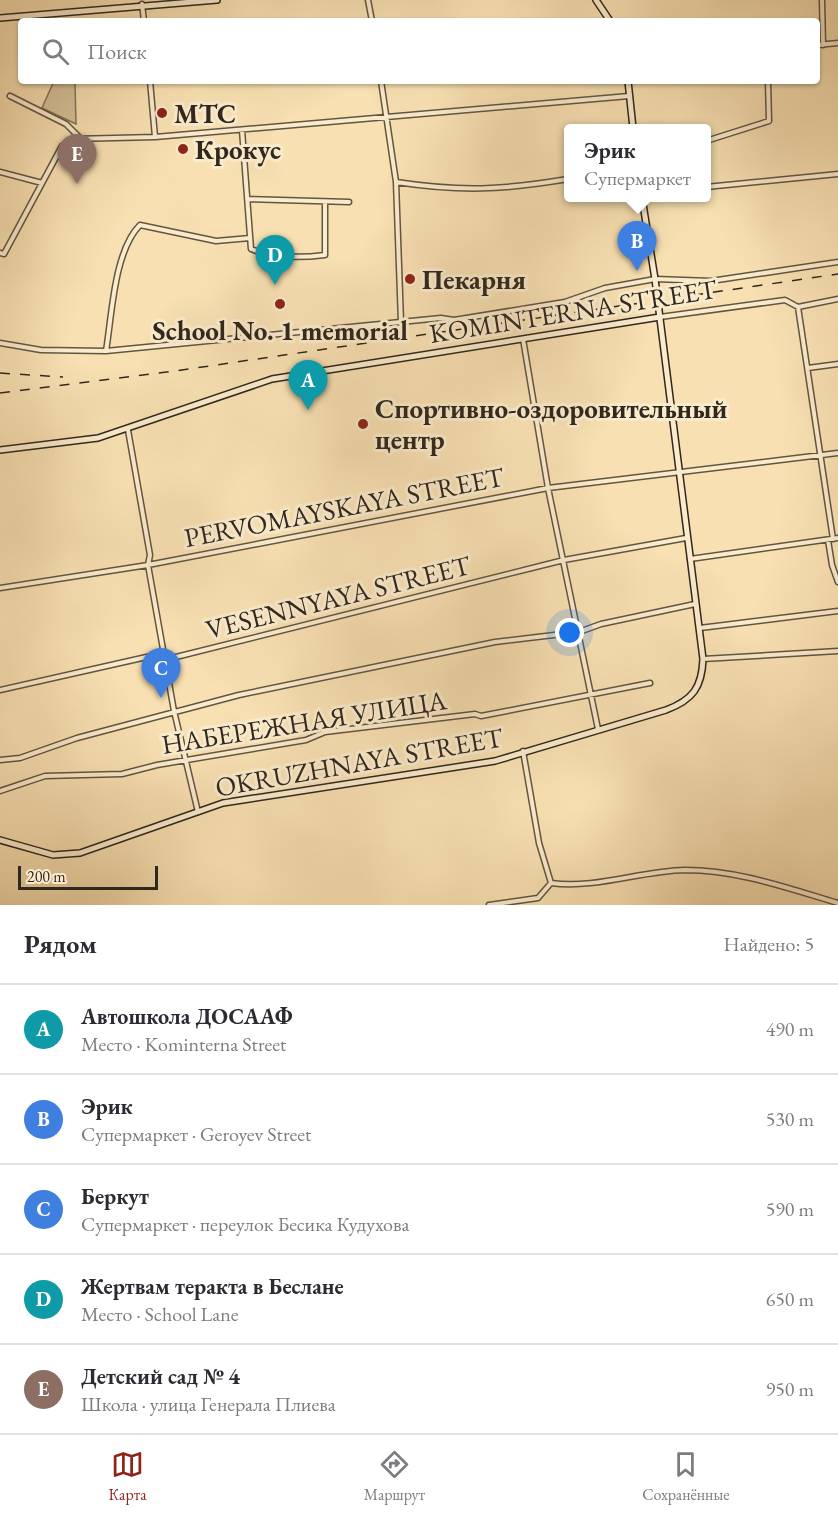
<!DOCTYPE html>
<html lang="ru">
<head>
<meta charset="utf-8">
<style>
  body { margin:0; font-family:"EB Garamond",serif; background:#f7f7f7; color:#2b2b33 }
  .scale { position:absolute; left:18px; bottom:15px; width:140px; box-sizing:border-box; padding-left:6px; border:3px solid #30271d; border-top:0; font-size:16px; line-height:21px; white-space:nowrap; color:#30271d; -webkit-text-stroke:4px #faebcd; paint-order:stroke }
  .you { position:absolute; left:570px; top:633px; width:21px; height:21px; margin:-15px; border:4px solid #fff; border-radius:50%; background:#1a73e8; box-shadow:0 0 0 9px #1a73e833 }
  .badge { display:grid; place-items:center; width:39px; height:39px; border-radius:50%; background:#8f2418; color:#fff; font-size:20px; font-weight:700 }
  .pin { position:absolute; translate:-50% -50px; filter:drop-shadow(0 2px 3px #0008) }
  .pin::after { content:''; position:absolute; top:32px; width:21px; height:18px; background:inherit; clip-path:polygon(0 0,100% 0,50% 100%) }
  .popup { position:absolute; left:564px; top:124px; width:147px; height:78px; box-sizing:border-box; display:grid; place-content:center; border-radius:6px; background:#fff; filter:drop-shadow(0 2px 4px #0005); font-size:20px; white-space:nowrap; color:#7c7c81 }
  .popup b { font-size:22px; color:#2b2b33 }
  .popup::after { content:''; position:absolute; left:50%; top:100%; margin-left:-12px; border:12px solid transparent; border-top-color:#fff }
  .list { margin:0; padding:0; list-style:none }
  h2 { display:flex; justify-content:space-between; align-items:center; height:78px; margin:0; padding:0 24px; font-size:26px }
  h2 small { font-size:20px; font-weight:400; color:#7c7c81 }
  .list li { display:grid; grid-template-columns:39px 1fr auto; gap:18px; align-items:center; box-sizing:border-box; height:90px; padding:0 24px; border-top:2px solid #e1e1e2 }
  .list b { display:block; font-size:22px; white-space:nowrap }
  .list p { margin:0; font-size:20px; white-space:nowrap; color:#7c7c81 }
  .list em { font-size:20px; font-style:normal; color:#7c7c81 }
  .icon { flex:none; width:33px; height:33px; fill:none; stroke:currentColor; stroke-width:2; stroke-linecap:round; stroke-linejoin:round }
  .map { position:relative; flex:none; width:838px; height:905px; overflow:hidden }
  .search { position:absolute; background:#fff; box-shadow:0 2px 4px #0004; left:18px; right:18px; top:18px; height:66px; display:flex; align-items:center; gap:15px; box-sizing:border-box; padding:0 21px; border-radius:6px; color:#7c7c81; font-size:22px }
  .sheet { height:528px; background:#fff }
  nav { display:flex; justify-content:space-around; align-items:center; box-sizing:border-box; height:84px; border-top:2px solid #e1e1e2; background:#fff; font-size:16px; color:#7c7c81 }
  nav a { display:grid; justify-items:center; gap:3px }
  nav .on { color:#8f2418 }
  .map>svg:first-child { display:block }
  .green { fill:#d6c199; stroke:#83745b; stroke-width:1.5 }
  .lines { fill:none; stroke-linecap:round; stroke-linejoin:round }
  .street-casing { stroke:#625542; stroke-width:7 }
  .secondary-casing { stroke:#30271d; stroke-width:8 }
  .street { stroke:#faebcd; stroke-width:4 }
  .secondary { stroke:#faebcd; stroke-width:5 }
  .rail { stroke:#30271d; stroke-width:1.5; stroke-dasharray:10 10; stroke-linecap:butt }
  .poi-dot { fill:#8f2418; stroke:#faebcd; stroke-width:2 }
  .labels { text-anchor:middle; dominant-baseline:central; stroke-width:6; stroke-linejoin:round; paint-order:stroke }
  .poi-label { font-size:27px; font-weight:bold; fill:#30271d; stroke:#faebcd; text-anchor:start }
  .street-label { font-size:27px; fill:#30271d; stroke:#faebcd }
</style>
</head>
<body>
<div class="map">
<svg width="838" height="905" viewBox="0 0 838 905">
  <rect width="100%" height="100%" fill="#f8e0b2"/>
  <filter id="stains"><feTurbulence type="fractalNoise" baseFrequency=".00333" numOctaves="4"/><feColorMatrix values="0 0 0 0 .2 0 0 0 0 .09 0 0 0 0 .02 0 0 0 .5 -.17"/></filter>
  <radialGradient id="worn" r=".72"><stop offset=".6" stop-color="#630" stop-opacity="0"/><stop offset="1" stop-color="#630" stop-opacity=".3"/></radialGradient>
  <path class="green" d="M 54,81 L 75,82 L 76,124 L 42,108 Z"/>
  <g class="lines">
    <g class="street-casing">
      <path id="street" d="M 368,0 L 372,21
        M 822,0 L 823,45
        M 142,4 L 144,21
        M 817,45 L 838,43
        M 150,81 L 155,137
        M 381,81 L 396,182 L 401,322
        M 10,96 L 66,124 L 82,140
        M 242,130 L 251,249 C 273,258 301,258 325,255 L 325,202
        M 706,141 L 769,121 L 768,81
        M 0,172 L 42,183
        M 396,182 C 462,192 502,190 568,179
        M 706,187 L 838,174
        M 248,199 L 349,202
        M 0,253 L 4,254 L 62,146 L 73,139 L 155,137 L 629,96
        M 798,307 L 833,539
        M 660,317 L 785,300 L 798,307 L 838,299
        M 523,339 L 548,488 L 598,729
        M 0,343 L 41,350 L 106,351 L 441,318 L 454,320 L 565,302 L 605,288 L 655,279 L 711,281 L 838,262
        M 106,351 C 112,315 114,251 140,225 L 216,241 L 250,238
        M 808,368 L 838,364
        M 128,430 L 150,555 L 148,565 L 174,711 L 198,812
        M 828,540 L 832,565 L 838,582
        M 690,559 L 838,538
        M 0,588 L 148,565 L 548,488 L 838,453
        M 700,628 L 838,611
        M 703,659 L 838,651
        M 0,690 L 151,656 L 164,660 L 564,560 L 686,538
        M 523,751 L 539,843 L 551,883 C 596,889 640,871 685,870 C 738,870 787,888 838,903
        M 0,760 L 20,758 L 77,738 L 239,695 L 495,642 L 579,632 L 601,624 L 695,604
        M 0,791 L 45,776 L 122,774 L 157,765 L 306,740 L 325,732 L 475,714 L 481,716 L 650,683
        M 489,905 L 538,898 L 551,883"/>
    </g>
    <g class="secondary-casing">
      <path id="secondary" d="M 596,0 L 610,21
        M 0,18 L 217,0
        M 628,81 L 633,128
        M 0,450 L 98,438 L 272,379 L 660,317
        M 0,840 L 53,855 L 80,853 L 223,803 L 495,761 L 666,710 C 693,700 702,687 703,659 L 655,279 L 642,198"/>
    </g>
    <use href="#street" class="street"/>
    <use href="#secondary" class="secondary"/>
    <path class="rail" d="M 0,373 L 63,377
      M 0,393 L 182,370 L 838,274"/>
  </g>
  <g class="poi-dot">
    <circle cx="162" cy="113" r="6"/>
    <circle cx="183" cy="149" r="6"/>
    <circle cx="410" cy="279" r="6"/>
    <circle cx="280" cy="304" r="6"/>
    <circle cx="363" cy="424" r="6"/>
  </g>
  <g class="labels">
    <g class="poi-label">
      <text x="174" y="113">МТС</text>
      <text x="195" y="149">Крокус</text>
      <text x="422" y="279">Пекарня</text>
      <text x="280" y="330" text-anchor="middle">School No. 1 memorial</text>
      <text x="375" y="408">Спортивно-оздоровительный<tspan x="375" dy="31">центр</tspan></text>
    </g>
    <g class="street-label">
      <text transform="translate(573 311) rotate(-9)">KOMINTERNA STREET</text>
      <text transform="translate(344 507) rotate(-11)">PERVOMAYSKAYA STREET</text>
      <text transform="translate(338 597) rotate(-14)">VESENNYAYA STREET</text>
      <text transform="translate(304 722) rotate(-9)">НАБЕРЕЖНАЯ УЛИЦА</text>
      <text transform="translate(359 762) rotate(-10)">OKRUZHNAYA STREET</text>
    </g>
  </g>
  <rect width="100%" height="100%" filter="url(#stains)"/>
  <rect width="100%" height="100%" fill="url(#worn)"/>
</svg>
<div class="scale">200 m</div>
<div class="you"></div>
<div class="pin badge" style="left:308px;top:410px;background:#0f9aa8">A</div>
<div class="pin badge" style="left:637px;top:271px;background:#3f7fe0">B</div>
<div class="popup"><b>Эрик</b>Супермаркет</div>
<div class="pin badge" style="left:161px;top:698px;background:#3f7fe0">C</div>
<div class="pin badge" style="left:275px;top:285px;background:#0f9aa8">D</div>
<div class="pin badge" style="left:77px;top:184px;background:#8d6e63">E</div>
<div class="search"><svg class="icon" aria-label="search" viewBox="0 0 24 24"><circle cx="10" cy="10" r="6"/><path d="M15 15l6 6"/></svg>Поиск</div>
</div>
<section class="sheet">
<h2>Рядом<small>Найдено: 5</small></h2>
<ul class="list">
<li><span class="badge" style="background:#0f9aa8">A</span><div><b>Автошкола ДОСААФ</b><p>Место · Kominterna Street</p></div><em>490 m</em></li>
<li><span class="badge" style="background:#3f7fe0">B</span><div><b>Эрик</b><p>Супермаркет · Geroyev Street</p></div><em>530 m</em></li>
<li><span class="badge" style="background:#3f7fe0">C</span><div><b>Беркут</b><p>Супермаркет · переулок Бесика Кудухова</p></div><em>590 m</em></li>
<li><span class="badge" style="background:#0f9aa8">D</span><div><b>Жертвам теракта в Беслане</b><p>Место · School Lane</p></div><em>650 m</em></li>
<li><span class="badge" style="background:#8d6e63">E</span><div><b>Детский сад № 4</b><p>Школа · улица Генерала Плиева</p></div><em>950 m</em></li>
</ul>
</section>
<nav>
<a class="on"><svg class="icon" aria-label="map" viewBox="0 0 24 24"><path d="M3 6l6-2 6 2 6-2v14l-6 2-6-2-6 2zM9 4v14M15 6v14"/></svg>Карта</a>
<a><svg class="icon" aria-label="directions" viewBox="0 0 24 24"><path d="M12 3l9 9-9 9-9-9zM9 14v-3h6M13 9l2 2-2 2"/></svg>Маршрут</a>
<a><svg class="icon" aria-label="saved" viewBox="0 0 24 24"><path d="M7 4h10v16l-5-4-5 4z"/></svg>Сохранённые</a>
</nav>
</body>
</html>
